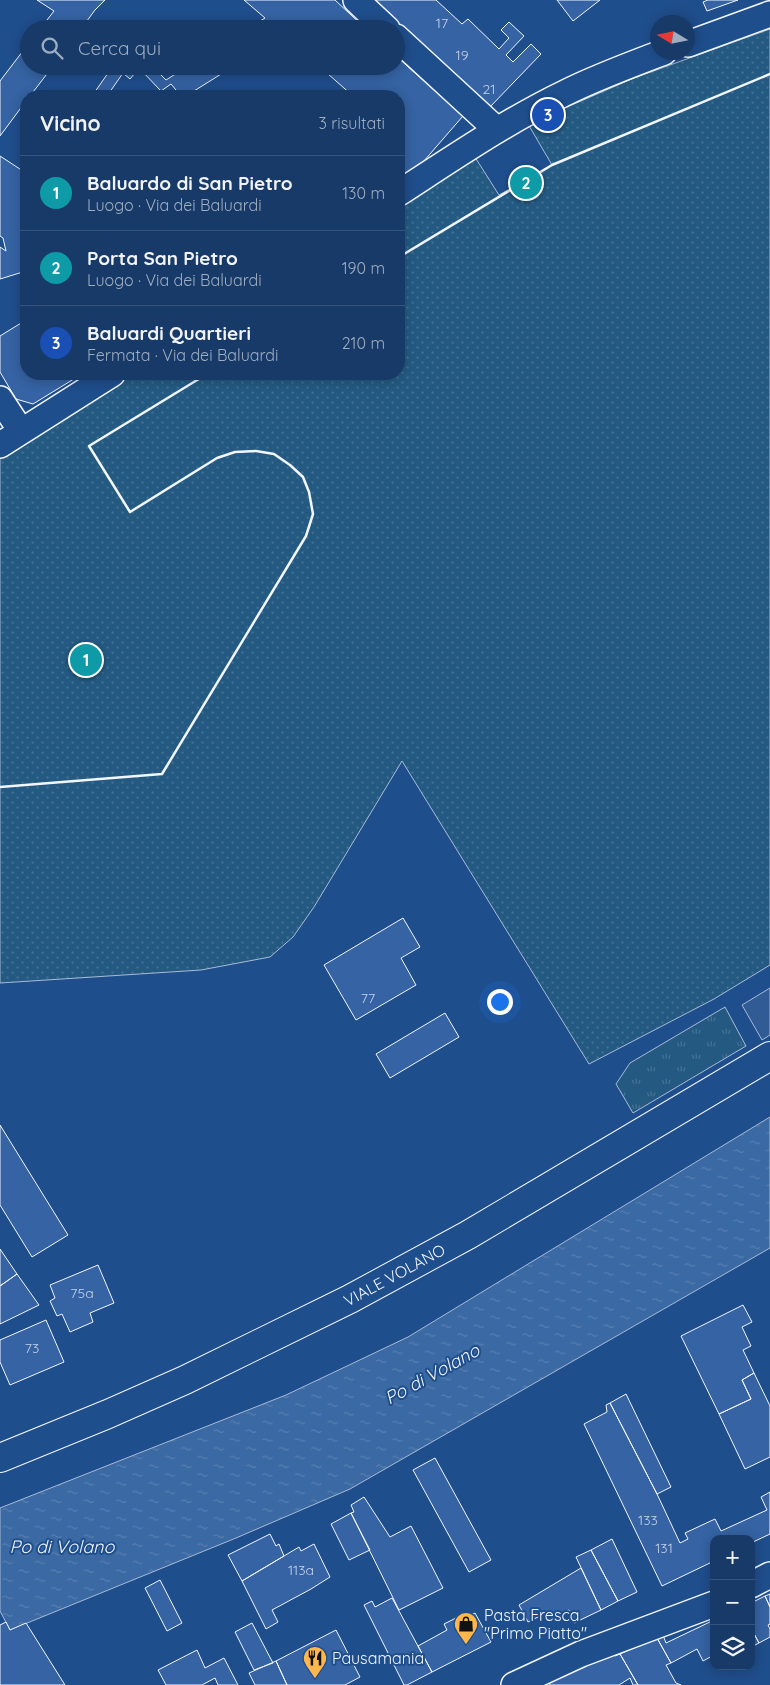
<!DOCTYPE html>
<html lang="it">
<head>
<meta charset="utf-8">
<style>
  body { margin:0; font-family:Quicksand,sans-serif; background:#20416f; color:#f1f3f6 }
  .controls { position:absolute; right:15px; bottom:15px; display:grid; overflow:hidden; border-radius:10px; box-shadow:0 2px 12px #0003 }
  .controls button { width:45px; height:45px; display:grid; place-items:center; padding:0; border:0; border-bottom:1px solid #36547d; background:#173a69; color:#f1f3f6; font:25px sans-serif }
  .compass { position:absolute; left:650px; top:15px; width:45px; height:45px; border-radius:50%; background:#173a69; box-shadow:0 2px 12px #0003; rotate:280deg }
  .you { position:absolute; left:499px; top:1001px; width:18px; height:18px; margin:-12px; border:4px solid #fff; border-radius:50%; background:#1a73e8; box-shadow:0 0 0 8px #1a73e833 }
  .badge { display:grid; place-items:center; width:32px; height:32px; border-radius:50%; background:#ffb74d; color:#fff; font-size:16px; font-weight:700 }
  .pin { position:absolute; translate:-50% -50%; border:2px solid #fff; box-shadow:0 1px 5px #0006 }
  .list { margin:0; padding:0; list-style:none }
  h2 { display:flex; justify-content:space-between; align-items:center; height:65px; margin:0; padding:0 20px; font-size:21px }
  h2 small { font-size:16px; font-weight:400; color:#9eadc0 }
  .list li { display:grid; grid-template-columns:32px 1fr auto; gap:15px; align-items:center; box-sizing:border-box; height:75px; padding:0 20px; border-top:1px solid #36547d }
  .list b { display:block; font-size:19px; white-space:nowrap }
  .list p { margin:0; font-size:16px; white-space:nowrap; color:#9eadc0 }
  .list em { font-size:16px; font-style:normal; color:#9eadc0 }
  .icon { flex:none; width:28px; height:28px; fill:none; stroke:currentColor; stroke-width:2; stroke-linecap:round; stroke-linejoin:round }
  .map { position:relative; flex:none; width:770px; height:1685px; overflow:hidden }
  .search { position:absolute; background:#173a69; box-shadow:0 2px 12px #0003; left:20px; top:20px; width:385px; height:55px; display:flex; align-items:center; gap:12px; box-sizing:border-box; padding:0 18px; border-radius:28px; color:#9eadc0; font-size:19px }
  .panel { position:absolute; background:#173a69; box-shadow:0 2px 12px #0003; left:20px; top:90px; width:385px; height:290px; border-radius:20px }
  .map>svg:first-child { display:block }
  .grass { fill:url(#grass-tufts); stroke:#a8bbd7 }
  .park { fill:url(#park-dots); stroke:#a8bbd7 }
  .parking { fill:#305b95; stroke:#a8bbd7 }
  .water { fill:url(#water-ripples); stroke:#a8bbd7 }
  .building { fill:#3563a3; stroke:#f2f6ff }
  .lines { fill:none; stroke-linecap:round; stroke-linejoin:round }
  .street-casing { stroke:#f2f6ff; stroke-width:28 }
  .secondary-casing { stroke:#f2f6ff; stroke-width:30 }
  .street { stroke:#1f4e8c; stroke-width:25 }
  .secondary { stroke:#1f4e8c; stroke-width:28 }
  .wall { stroke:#f2f6ff; stroke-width:2.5 }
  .labels { text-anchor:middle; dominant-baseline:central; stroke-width:4; stroke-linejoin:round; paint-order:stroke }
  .number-label { font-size:14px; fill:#c3d1e8 }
  .street-label { font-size:16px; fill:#f2f6ff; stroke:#1f4e8c }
  .poi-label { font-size:16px; fill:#f2f6ff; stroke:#1f4e8c; text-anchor:start }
  .water-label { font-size:18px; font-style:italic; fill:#f2f6ff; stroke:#1f4e8c }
</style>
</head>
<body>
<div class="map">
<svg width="770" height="1685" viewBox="0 0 770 1685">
  <defs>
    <pattern id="grass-tufts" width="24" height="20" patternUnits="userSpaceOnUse" patternTransform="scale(1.25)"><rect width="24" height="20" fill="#245a82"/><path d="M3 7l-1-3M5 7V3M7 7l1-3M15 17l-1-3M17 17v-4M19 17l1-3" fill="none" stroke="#447295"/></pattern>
    <pattern id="park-dots" width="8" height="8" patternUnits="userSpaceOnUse" patternTransform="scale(1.25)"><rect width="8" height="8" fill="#245a82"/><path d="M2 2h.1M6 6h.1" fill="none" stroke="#447295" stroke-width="1.8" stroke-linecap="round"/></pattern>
    <pattern id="water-ripples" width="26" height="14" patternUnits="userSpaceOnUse" patternTransform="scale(1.25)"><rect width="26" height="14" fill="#3b69a3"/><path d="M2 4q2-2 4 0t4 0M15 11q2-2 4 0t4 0" fill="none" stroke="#587fb1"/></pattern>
  </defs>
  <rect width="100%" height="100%" fill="#1f4e8c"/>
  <path class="grass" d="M 725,1007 L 746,1046 L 633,1113 L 616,1084 L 630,1063 Z"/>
  <path class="park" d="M 770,29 L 770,965 L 714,999 L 589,1064 L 402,761 L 314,907 L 293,937 L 270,957 L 201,970 L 0,983 L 0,451 L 123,374 L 399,374 L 399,200 L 473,154 L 499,195 L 552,165 L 528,124 L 634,78 Z"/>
  <path class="parking" d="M 770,988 L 770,1035 L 762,1040 L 742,1005 Z"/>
  <path class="water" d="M 770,1117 L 770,1248 L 350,1489 L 236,1538 L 10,1630 L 0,1611 L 0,1508 L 286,1395 L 408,1337 Z"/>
  <path class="building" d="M 37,0 L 105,0 L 95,10 L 81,29 L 40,29 L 54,11 Z
    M 244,0 L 335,0 L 366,29 L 247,29 L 265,18 Z
    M 373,0 L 436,0 L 462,24 L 468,19 L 499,49 L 509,38 L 501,30 L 509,22 L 524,36 L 506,55 L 513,62 L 531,44 L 541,54 L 489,108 Z
    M 557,0 L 600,0 L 573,21 Z
    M 708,0 L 738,0 L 707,11 L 703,2 Z
    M 29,43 L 29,66 L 53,66 L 30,96 L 26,96 L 26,101 L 0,136 L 0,81 Z
    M 396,56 L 463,116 L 410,177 L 399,184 L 399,96 L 353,96 L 319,66 L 396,66 Z
    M 113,66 L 152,66 L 166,80 L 188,66 L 234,66 L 186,96 L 181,96 L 171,84 L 161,91 L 139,68 L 130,79 L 123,73 L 107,96 L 92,96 Z
    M 0,156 L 26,173 L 26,271 L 0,279 L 0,247 L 6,251 L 3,238 L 0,236 Z
    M 26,320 L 26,374 L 82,374 L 33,404 L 16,399 L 0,372 L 0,336 Z
    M 403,918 L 420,947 L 401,958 L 416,985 L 356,1020 L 324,965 Z
    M 445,1013 L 459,1037 L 390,1078 L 376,1054 Z
    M 0,1125 L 68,1235 L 32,1257 L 0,1205 Z
    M 0,1249 L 17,1274 L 0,1286 Z
    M 98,1265 L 114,1303 L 90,1313 L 93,1322 L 70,1332 L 62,1314 L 57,1316 L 50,1301 L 55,1298 L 50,1285 Z
    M 17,1274 L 39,1305 L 0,1324 L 0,1286 Z
    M 743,1305 L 752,1322 L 742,1327 L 751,1346 L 743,1350 L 754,1373 L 742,1380 L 751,1399 L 719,1414 L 681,1336 Z
    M 46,1320 L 64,1362 L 10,1385 L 0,1362 L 0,1340 Z
    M 754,1373 L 770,1406 L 770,1457 L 745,1469 L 719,1414 L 751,1399 L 742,1380 Z
    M 626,1394 L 671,1487 L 657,1494 L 610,1403 Z
    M 610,1403 L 657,1494 L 680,1543 L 688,1539 L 685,1533 L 715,1519 L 721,1531 L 767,1510 L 761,1497 L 770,1492 L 770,1534 L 751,1543 L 751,1539 L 714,1539 L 714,1561 L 662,1586 L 584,1424 L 607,1412 L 606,1405 Z
    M 435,1458 L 491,1560 L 469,1572 L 413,1470 Z
    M 364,1497 L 390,1537 L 411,1526 L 443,1588 L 399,1610 L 351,1513 L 354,1512 L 351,1505 Z
    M 351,1513 L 370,1550 L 349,1560 L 331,1524 Z
    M 270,1534 L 276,1546 L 279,1544 L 284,1556 L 242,1581 L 228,1555 Z
    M 612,1539 L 637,1592 L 618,1601 L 591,1550 Z
    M 314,1544 L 330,1577 L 311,1589 L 272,1610 L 278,1622 L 266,1629 L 242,1581 L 299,1547 L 301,1551 Z
    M 591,1550 L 618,1601 L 601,1610 L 576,1557 Z
    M 581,1568 L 601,1610 L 574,1623 L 569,1610 L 547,1620 L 544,1614 L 528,1622 L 519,1605 Z
    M 160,1580 L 182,1623 L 167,1631 L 145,1588 Z
    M 770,1594 L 770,1607 L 765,1596 Z
    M 765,1596 L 770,1607 L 770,1624 L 768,1625 L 770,1629 L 770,1637 L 759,1643 L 751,1628 L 751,1603 Z
    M 392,1598 L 432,1672 L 407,1685 L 404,1685 L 364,1605 L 372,1601 L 375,1607 Z
    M 475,1613 L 491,1642 L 432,1672 L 418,1646 L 447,1630 L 444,1624 L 458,1617 L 460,1621 Z
    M 714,1620 L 714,1655 L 703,1661 L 697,1649 L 671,1663 L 657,1638 L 663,1635 L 666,1643 Z
    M 6,1622 L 10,1630 L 26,1623 L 65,1685 L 0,1685 L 0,1625 Z
    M 252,1623 L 273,1663 L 254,1670 L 235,1632 Z
    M 751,1628 L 759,1643 L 751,1647 Z
    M 336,1630 L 360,1677 L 345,1685 L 287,1685 L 276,1661 Z
    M 657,1638 L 671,1663 L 666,1665 L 676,1683 L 681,1685 L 638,1685 L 620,1654 Z
    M 197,1650 L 205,1668 L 224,1658 L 238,1685 L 218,1685 L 215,1678 L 202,1685 L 166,1685 L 158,1670 Z
    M 612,1650 L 615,1656 L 620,1654 L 638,1685 L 633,1685 L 630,1678 L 619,1685 L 550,1685 L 547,1680 Z
    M 276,1661 L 287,1685 L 255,1685 L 249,1673 Z"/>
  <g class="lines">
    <g class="street-casing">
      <path id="street" d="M 356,0 L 387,29
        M 396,37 L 497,130
        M 688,44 L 770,14
        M 399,193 C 453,158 507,121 565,93 C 597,77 630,65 664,52
        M 0,399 L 21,431
        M 0,445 L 112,374
        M 751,1585 L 770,1575
        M 514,1685 L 581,1654 L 714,1604"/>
    </g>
    <g class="secondary-casing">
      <g id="secondary">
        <path id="s1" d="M 0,1458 L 108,1414 L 185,1380 L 350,1299 L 468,1235 L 770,1056"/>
      </g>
    </g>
    <use href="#street" class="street"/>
    <use href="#secondary" class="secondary"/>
    <path class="wall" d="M 399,257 L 552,165 L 770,74
      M 0,787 L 162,774 L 306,536 L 313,514 L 309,492 L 303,477 L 290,465 L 274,454 L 256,451 L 235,452 L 217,458 L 130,512 L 89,446 L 207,374"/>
  </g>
  <defs>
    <g id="shop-pin" transform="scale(1.25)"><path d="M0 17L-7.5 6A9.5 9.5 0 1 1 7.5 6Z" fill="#ffb74d" stroke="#1f4e8c"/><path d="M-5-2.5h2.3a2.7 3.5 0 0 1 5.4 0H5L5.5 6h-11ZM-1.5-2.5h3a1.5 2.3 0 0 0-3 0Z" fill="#111"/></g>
    <g id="restaurant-pin" transform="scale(1.25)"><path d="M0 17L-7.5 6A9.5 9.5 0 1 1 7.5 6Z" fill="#ffb74d" stroke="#1f4e8c"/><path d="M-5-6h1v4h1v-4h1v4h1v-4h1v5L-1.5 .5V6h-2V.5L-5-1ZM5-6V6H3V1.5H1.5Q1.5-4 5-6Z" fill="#111"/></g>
  </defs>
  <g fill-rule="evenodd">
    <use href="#shop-pin" x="466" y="1624"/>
    <use href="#restaurant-pin" x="315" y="1658"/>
  </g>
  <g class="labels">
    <g class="number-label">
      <text x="442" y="23">17</text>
      <text x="462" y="55">19</text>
      <text x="489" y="89">21</text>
      <text x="368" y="998">77</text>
      <text x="82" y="1293">75a</text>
      <text x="32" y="1348">73</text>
      <text x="648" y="1520">133</text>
      <text x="664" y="1548">131</text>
      <text x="301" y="1570">113a</text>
    </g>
    <g class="street-label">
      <text stroke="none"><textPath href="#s1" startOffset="435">VIALE VOLANO</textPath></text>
    </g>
    <g class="poi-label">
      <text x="484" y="1615">Pasta Fresca<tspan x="484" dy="18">"Primo Piatto"</tspan></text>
      <text x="332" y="1658">Pausamania</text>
    </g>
    <g class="water-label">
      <text transform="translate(432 1374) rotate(-29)">Po di Volano</text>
      <text x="62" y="1546">Po di Volano</text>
    </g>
  </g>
</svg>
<div class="controls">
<button>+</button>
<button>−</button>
<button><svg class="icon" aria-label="layers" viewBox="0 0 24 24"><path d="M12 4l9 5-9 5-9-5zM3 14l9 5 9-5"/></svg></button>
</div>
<svg class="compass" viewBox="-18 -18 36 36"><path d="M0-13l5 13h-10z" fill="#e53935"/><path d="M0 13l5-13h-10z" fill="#9eadc0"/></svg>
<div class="you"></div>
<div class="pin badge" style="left:86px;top:660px;background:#0f9aa8">1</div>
<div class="pin badge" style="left:526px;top:183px;background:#0f9aa8">2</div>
<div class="pin badge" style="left:548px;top:115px;background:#1a4fb4">3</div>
<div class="search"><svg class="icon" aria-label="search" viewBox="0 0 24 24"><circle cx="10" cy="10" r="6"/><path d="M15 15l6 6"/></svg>Cerca qui</div>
<section class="panel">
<h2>Vicino<small>3 risultati</small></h2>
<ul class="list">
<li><span class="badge" style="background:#0f9aa8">1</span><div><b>Baluardo di San Pietro</b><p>Luogo · Via dei Baluardi</p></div><em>130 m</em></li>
<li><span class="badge" style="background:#0f9aa8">2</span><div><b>Porta San Pietro</b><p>Luogo · Via dei Baluardi</p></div><em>190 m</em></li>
<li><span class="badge" style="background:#1a4fb4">3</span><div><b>Baluardi Quartieri</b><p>Fermata · Via dei Baluardi</p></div><em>210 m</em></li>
</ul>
</section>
</div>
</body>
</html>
